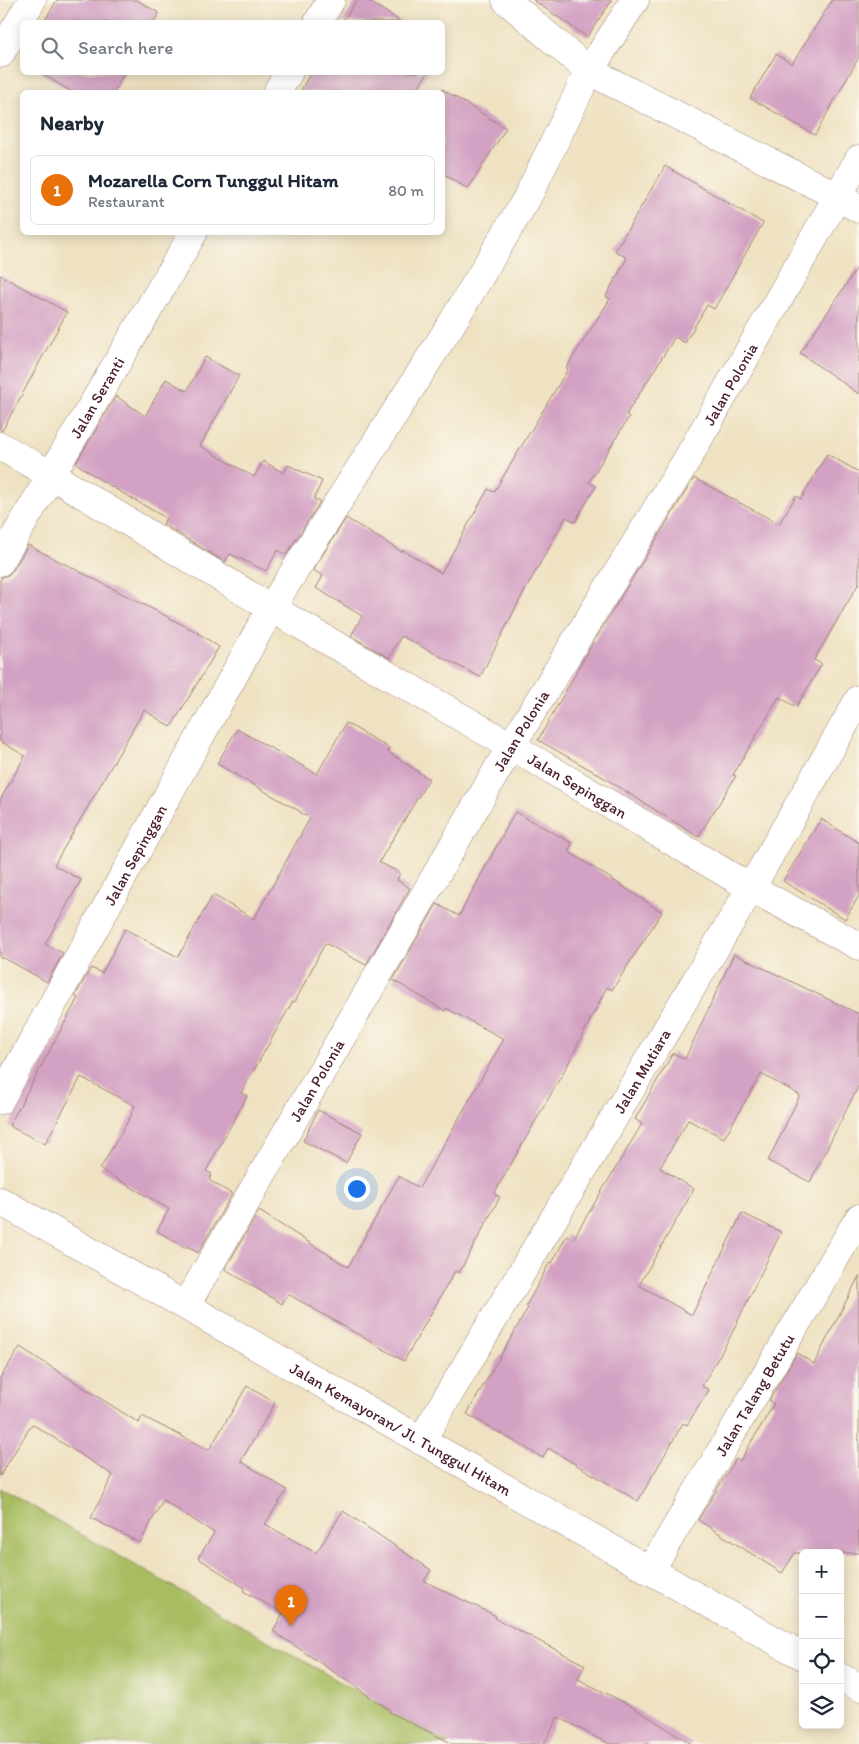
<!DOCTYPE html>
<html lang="en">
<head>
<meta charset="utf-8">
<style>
  body { margin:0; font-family:Itim,sans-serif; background:#f2f2f3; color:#1f2937 }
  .controls { position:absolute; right:15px; bottom:15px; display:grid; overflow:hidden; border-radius:8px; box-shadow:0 2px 12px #0003 }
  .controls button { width:45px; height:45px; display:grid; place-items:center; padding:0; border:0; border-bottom:1px solid #e0e1e3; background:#fff; color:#1f2937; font:25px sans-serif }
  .you { position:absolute; left:356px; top:1188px; width:18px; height:18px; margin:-12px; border:4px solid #fff; border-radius:50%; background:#1a73e8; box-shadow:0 0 0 8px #1a73e833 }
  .badge { display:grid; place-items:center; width:32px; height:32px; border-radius:50%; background:#0f766e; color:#fff; font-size:16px; font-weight:700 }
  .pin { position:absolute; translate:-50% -41px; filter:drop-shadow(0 1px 2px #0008) }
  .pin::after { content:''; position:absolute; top:26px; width:18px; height:15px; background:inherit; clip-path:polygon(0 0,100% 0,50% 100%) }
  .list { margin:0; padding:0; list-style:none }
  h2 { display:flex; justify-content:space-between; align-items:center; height:65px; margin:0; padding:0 20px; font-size:21px }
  h2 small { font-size:16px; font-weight:400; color:#747a83 }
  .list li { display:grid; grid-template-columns:32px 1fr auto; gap:15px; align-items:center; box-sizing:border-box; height:70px; margin:0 10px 10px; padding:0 10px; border:1px solid #e0e1e3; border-radius:8px }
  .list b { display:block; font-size:19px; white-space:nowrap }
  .list p { margin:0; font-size:16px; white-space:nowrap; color:#747a83 }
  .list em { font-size:16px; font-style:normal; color:#747a83 }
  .icon { flex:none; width:28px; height:28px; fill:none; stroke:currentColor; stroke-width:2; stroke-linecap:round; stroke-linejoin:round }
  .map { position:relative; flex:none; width:859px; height:1744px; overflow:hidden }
  .search { position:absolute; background:#fff; box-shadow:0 2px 12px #0003; left:20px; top:20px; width:425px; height:55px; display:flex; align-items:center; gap:12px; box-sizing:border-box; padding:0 18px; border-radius:8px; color:#747a83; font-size:19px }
  .panel { position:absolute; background:#fff; box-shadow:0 2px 12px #0003; left:20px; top:90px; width:425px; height:145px; border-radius:8px }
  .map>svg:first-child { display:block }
  .green { fill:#a8bd62; stroke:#796e46 }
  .building { fill:#d3a1c3 }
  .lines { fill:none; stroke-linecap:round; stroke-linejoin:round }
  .minor-casing { stroke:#9c8076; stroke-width:29 }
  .tertiary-casing { stroke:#9c8076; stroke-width:29 }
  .minor { stroke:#fff; stroke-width:28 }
  .tertiary { stroke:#fff; stroke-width:28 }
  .labels { text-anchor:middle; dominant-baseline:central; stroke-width:4; stroke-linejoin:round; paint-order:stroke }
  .street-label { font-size:16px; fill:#4a1f2b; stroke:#fbf7ec }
</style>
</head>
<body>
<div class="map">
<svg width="859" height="1744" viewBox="0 0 859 1744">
  <rect width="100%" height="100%" fill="#fbf7ec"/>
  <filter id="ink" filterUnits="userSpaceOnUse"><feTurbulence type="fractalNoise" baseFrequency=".02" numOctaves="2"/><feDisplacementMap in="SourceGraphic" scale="10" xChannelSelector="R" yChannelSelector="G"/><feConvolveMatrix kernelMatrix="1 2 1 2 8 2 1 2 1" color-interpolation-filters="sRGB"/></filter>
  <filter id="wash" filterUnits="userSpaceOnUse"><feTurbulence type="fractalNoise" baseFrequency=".0096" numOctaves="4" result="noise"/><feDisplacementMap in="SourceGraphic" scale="20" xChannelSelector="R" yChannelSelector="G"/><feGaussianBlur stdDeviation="1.12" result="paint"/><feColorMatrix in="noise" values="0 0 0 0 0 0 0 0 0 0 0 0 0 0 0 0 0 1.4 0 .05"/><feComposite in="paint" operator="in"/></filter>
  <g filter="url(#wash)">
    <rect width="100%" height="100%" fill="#efe2c2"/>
    <path class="green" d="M 0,1488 L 449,1744 L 0,1744 Z"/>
    <g id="blocks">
      <path class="building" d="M 57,0 L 137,0 L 159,13 L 154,22 L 44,22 Z
        M 357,0 L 367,0 L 401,22 L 342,22 Z
        M 533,0 L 612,0 L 587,37 Z
        M 832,0 L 859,0 L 859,57 L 815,135 L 750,98 L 776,54 L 792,64 Z
        M 39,72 L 125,72 L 114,92 L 72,92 Z
        M 311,72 L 428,72 L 415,92 L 300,92 Z
        M 442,89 L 506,128 L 468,189 L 442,173 Z
        M 665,166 L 763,223 L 714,309 L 707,305 L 685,343 L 675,337 L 626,415 L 629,417 L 589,482 L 596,486 L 575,522 L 566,517 L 517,605 L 480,677 L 401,636 L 389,658 L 351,636 L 362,616 L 316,588 L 323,576 L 313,570 L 346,518 L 402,552 L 403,550 L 441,573 L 488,489 L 494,492 L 568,369 L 566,368 L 610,299 L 606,296 L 627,258 L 615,251 Z
        M 859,265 L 859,394 L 800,353 Z
        M 0,275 L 67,312 L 2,431 L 0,430 Z
        M 205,357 L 239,376 L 200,446 L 254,477 L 263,461 L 284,473 L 288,465 L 322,481 L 314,499 L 320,502 L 286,555 L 278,550 L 266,571 L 230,554 L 225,562 L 163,524 L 166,518 L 102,481 L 76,463 L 116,396 L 145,416 L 166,379 L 187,391 Z
        M 827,454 L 859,472 L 859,583 L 814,660 L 822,664 L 796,707 L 779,697 L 733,775 L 736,776 L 698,837 L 598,774 L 538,740 L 591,646 L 694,478 L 779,524 L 796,496 L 801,499 Z
        M 28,545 L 195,631 L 219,647 L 171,727 L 144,710 L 54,865 L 81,880 L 45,944 L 63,953 L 47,982 L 4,958 L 0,958 L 0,800 L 25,756 L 0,741 L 0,580 L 2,577 L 8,575 L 13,570 Z
        M 346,723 L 389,748 L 387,751 L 429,779 L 379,862 L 400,873 L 397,880 L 410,888 L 366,965 L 325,943 L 295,1002 L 293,1001 L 241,1093 L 247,1096 L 206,1171 L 212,1174 L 209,1180 L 232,1194 L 198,1253 L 187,1246 L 186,1248 L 157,1231 L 169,1209 L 100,1169 L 132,1114 L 131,1113 L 135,1106 L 81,1077 L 45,1144 L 9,1126 L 78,998 L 75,996 L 91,968 L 102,973 L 125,929 L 178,957 L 213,895 L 254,919 L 310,818 L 301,813 L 301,812 L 217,764 L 237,729 L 317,774 Z
        M 515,812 L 572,843 L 568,851 L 662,912 L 612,990 L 607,987 L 568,1064 L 494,1194 L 500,1197 L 459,1273 L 455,1271 L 404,1361 L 288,1294 L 282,1304 L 225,1269 L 259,1211 L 348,1267 L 399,1176 L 419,1188 L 504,1039 L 446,1008 L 445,1011 L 393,980 L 437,904 L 459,916 Z
        M 821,819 L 859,843 L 859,896 L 845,919 L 783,881 Z
        M 734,954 L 859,1014 L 859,1085 L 810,1182 L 768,1161 L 800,1095 L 761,1074 L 724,1138 L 688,1120 L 660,1168 L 694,1189 L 639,1285 L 692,1315 L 742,1213 L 781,1232 L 730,1337 L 702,1386 L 709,1390 L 687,1425 L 683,1423 L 638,1501 L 548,1448 L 543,1458 L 467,1414 L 528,1308 L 526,1306 L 550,1262 L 552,1263 L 567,1235 L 573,1239 L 642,1124 L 635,1119 L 673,1053 L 685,1059 Z
        M 318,1110 L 362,1133 L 346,1163 L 303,1141 Z
        M 859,1276 L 859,1553 L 795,1553 L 782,1573 L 698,1520 L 736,1459 L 740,1461 L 774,1404 L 769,1401 L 797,1353 L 814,1364 Z
        M 20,1347 L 139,1423 L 142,1416 L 209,1450 L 247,1386 L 275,1403 L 241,1461 L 287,1490 L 265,1524 L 316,1553 L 343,1511 L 431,1570 L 424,1581 L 496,1616 L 495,1618 L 585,1665 L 578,1679 L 629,1705 L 692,1744 L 609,1744 L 558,1717 L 544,1744 L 453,1744 L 389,1712 L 390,1710 L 273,1631 L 283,1613 L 243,1591 L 245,1588 L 198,1558 L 214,1533 L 163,1500 L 140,1543 L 91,1518 L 113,1475 L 32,1424 L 0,1476 L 0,1378 Z"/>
    </g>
  </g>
  <g filter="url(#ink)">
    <use href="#blocks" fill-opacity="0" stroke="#9c8076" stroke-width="1"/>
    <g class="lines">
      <g class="minor-casing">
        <g id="minor">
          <path d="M 506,0 L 589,71 L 837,196 L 859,209"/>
          <path d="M 318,22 L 331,0"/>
          <path d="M 0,54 L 32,0"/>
          <path d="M 277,92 L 289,72"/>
          <path id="s1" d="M 0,446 L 51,475 L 271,608 L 511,746 L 751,888 L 859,946"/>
          <path id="s2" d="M 0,562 L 194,232"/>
          <path id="s3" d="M 0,1100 L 271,608 L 452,323 L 527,198 L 589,71 L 635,0"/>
          <path id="s4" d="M 186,1305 L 511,746 L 686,461 L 859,159"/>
          <path id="s5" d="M 421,1441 L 751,888 L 859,699"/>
          <path id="s6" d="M 650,1571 L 859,1218"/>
        </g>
      </g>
      <g class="tertiary-casing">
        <g id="tertiary">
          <path id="s7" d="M 0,1201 C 268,1351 534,1507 803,1656"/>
          <path d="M 840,1677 L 859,1687"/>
        </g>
      </g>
      <use href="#minor" class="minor"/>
      <use href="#tertiary" class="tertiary"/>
    </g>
  </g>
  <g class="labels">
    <g class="street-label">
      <text stroke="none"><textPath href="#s4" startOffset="1070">Jalan Polonia</textPath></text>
      <text stroke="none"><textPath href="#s2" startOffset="191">Jalan Seranti</textPath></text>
      <text stroke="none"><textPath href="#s4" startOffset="665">Jalan Polonia</textPath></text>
      <text stroke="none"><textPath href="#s1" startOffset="670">Jalan Sepinggan</textPath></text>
      <text stroke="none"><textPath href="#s3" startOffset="280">Jalan Sepinggan</textPath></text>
      <text stroke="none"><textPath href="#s5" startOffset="431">Jalan Mutiara</textPath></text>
      <text stroke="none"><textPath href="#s4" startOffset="260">Jalan Polonia</textPath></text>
      <text stroke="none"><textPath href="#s6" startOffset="205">Jalan Talang Betutu</textPath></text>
      <text stroke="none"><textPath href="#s7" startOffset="461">Jalan Kemayoran/ Jl. Tunggul Hitam</textPath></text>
    </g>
  </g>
</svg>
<div class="controls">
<button>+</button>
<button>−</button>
<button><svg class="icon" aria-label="locate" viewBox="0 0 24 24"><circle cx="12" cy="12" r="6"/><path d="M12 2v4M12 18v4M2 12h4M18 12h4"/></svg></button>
<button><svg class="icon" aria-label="layers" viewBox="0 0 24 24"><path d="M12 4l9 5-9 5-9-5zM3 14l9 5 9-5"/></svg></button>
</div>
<div class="you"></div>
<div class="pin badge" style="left:291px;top:1626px;background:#e8710a">1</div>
<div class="search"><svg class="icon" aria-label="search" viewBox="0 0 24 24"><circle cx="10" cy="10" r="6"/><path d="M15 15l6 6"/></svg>Search here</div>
<section class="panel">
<h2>Nearby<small></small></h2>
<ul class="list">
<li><span class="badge" style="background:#e8710a">1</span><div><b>Mozarella Corn Tunggul Hitam</b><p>Restaurant</p></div><em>80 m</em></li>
</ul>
</section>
</div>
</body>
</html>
